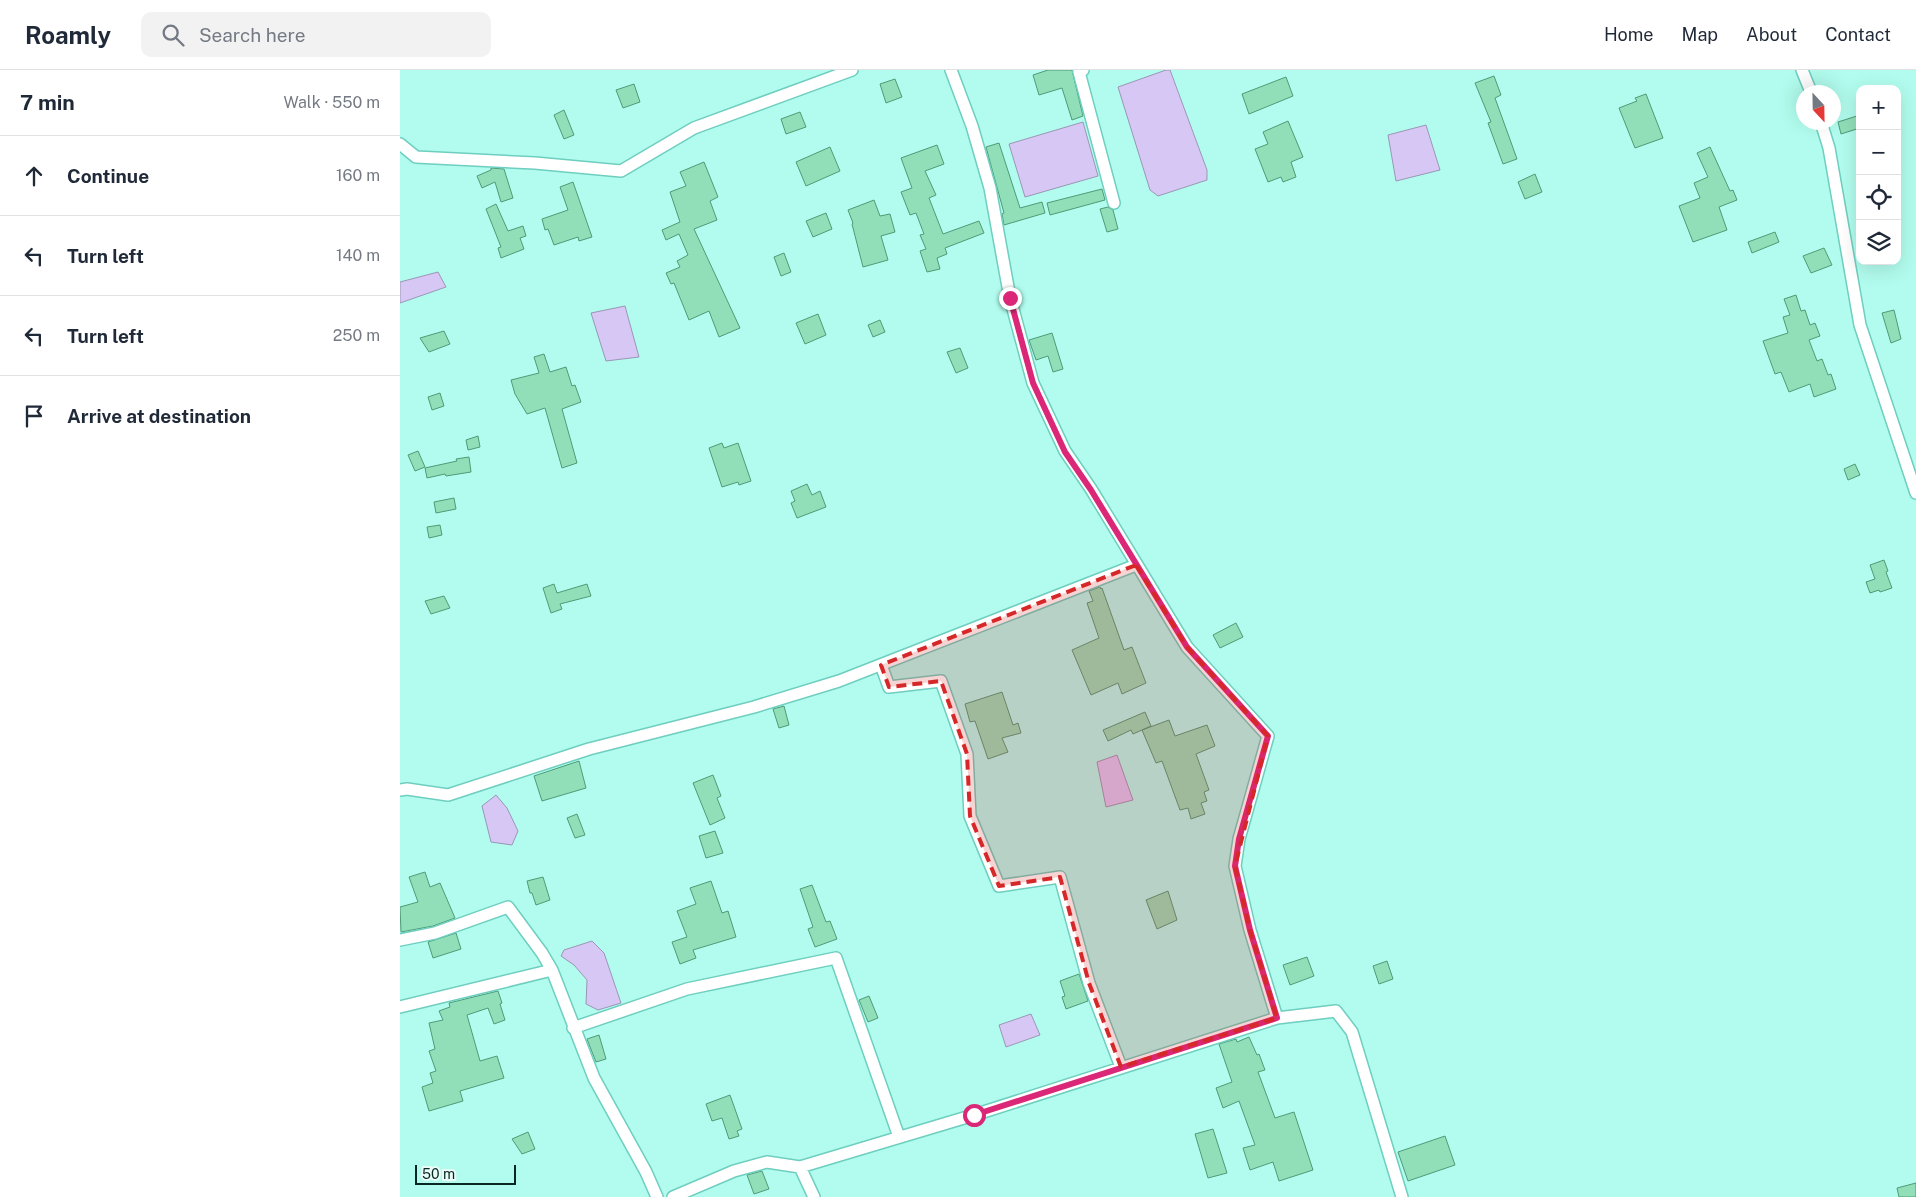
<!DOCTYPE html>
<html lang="en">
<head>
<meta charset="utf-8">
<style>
  body { margin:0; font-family:"Public Sans",sans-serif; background:#f2f2f3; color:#1f2937 }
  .controls { position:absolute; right:15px; top:15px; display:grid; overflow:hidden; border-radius:10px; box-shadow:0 5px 20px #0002 }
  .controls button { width:45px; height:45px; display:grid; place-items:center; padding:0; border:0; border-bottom:1px solid #e0e1e3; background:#fff; color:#1f2937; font:25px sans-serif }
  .compass { position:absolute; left:1396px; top:15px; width:45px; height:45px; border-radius:50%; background:#fff; box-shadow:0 5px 20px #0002; rotate:158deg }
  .scale { position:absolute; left:15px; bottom:12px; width:101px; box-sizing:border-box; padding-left:5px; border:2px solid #072722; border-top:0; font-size:14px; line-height:18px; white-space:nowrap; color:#072722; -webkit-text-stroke:4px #eafcf8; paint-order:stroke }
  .stop { position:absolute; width:15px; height:15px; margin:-11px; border:4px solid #db2777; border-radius:50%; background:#fff }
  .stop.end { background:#db2777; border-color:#fff; box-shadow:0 1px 5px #0008 }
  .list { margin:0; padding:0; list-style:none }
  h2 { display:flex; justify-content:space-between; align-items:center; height:65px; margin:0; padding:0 20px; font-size:21px }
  h2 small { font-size:16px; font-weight:400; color:#747a83 }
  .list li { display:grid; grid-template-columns:32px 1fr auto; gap:15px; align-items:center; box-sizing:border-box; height:80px; padding:0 20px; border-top:1px solid #e0e1e3 }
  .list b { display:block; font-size:19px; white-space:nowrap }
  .list em { font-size:16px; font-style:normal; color:#747a83 }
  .icon { flex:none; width:28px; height:28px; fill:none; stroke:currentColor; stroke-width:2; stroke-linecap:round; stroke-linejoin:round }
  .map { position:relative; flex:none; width:1516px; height:1127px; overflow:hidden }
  header { display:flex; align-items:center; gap:30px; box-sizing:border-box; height:70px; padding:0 25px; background:#fff; border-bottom:1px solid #e0e1e3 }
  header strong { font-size:24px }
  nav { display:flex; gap:28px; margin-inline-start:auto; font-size:18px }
  .search { width:350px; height:45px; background:#f2f2f3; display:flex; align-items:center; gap:12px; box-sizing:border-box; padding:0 18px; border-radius:10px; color:#747a83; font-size:19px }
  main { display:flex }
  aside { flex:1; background:#fff }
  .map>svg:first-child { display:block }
  .water { fill:#d7c7f4; stroke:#9997b5 }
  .building { fill:#91dfb8; stroke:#4e9b77 }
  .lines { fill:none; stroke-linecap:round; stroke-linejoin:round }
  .street-casing { stroke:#6ecebf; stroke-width:14 }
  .street { stroke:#fff; stroke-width:11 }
  .route { stroke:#db2777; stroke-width:6 }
  .marked { fill:#d62828; fill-opacity:0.2; stroke:#d62828; stroke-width:4; stroke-dasharray:10 6; stroke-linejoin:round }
</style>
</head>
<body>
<header>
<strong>Roamly</strong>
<div class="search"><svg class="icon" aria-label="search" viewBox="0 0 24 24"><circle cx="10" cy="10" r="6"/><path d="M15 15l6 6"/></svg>Search here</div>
<nav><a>Home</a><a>Map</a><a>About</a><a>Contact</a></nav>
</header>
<main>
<aside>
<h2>7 min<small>Walk · 550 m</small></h2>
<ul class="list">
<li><svg class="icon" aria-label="ahead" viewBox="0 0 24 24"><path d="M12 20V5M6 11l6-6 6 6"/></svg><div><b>Continue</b></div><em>160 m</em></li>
<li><svg class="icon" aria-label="left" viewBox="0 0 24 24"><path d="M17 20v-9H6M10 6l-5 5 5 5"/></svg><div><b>Turn left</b></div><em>140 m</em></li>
<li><svg class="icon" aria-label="left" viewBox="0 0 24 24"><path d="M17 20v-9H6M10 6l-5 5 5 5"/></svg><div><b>Turn left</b></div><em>250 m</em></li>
<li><svg class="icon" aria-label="arrive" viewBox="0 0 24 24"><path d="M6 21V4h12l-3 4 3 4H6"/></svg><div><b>Arrive at destination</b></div></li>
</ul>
</aside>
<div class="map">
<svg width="1516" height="1127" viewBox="0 0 1516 1127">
  <rect width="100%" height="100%" fill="#b1fcee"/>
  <path class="water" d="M 766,0 L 770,0 L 807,100 L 807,110 L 758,126 L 750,120 L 718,17 Z
    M 683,52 L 698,106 L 625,127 L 609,74 Z
    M 1026,55 L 1040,100 L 996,111 L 988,65 Z
    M 38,202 L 46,217 L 0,233 L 0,212 Z
    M 225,236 L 239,287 L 206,291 L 191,243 Z
    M 717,685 L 733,730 L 706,737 L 697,692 Z
    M 96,725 L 107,738 L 118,761 L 112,775 L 91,772 L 82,736 Z
    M 192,871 L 204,883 L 221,933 L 198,940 L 186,934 L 187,910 L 174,895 L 161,886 L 164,880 Z
    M 631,944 L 640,965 L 606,977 L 599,955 Z"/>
  <path class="building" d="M 648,0 L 672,0 L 683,46 L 672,50 L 662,18 L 639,25 L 633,5 Z
    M 1094,6 L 1101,25 L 1095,28 L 1117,89 L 1103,94 L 1088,53 L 1091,52 L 1075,13 Z
    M 886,7 L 893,26 L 849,44 L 842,24 Z
    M 495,9 L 502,27 L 486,33 L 480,14 Z
    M 234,14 L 240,32 L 223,38 L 216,20 Z
    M 1246,24 L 1263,68 L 1235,78 L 1219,38 L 1237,31 L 1235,28 Z
    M 164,40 L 174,65 L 164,69 L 154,45 Z
    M 400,42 L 406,57 L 386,64 L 381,49 Z
    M 1460,45 L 1460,58 L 1441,64 L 1438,52 Z
    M 888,51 L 903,87 L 891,92 L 896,107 L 883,112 L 881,107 L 868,112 L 855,79 L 868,74 L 863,62 Z
    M 599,73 L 620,138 L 642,132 L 645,143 L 604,155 L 602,144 L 604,143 L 586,77 Z
    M 537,75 L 544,94 L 525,101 L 536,125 L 529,128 L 543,164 L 579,151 L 584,163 L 545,178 L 547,184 L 537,188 L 540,199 L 527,202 L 520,181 L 526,179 L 520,165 L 524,164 L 516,143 L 510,145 L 501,122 L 512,118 L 501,88 Z
    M 430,77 L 440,101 L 406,116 L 396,92 Z
    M 1310,77 L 1330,121 L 1333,120 L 1337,130 L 1319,137 L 1327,160 L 1293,172 L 1279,136 L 1300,128 L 1294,113 L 1308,107 L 1297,83 Z
    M 304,92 L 318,127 L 310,131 L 317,150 L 294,159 L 340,258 L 319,267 L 309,241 L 289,250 L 274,213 L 271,214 L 266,203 L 280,197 L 277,191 L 288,185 L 279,164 L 266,170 L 262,160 L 280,152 L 270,122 L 286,116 L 280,102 Z
    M 91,98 L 104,99 L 113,128 L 101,132 L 95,112 L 82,118 L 77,106 L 91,100 Z
    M 1135,104 L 1142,122 L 1125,129 L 1118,112 Z
    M 173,112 L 192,167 L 179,171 L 178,167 L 154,175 L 148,159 L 145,160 L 142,149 L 168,140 L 160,117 Z
    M 702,119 L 705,130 L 650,145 L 647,133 Z
    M 474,130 L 480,146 L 490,144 L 495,162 L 481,166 L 488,190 L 463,197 L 452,154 L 453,153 L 448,140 Z
    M 96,134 L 108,161 L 123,156 L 126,166 L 120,168 L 124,179 L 101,188 L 98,178 L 101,177 L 86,139 Z
    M 708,137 L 713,140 L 718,159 L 707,162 L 700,139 Z
    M 426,143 L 432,159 L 413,167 L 406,151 Z
    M 1375,162 L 1379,172 L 1352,183 L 1348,172 Z
    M 1424,178 L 1432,195 L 1411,203 L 1403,186 Z
    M 384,183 L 391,202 L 381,206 L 374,187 Z
    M 1396,225 L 1401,241 L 1405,240 L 1410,255 L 1415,253 L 1420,266 L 1409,270 L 1417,291 L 1422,289 L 1428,305 L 1431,304 L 1436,319 L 1414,327 L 1410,314 L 1389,322 L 1381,302 L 1375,304 L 1363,271 L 1388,263 L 1383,247 L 1390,245 L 1384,229 Z
    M 1494,240 L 1501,269 L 1491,273 L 1482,243 Z
    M 418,244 L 426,265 L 405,274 L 396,253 Z
    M 480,250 L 485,262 L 473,267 L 468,255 Z
    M 44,261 L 50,274 L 29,282 L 20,268 Z
    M 652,263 L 663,299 L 653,302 L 648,286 L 636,290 L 629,270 Z
    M 560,278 L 568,298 L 556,303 L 547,282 Z
    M 144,284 L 150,302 L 166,297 L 172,316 L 175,315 L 181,332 L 162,339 L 177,393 L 162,398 L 145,338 L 127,344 L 115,324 L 111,310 L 139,303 L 134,287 Z
    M 40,323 L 44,336 L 32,340 L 28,327 Z
    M 78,366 L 80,377 L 68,380 L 66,370 Z
    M 322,373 L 324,378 L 338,373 L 351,411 L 339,415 L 338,412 L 322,417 L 309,378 Z
    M 18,381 L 25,397 L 15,401 L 8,385 Z
    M 69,387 L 71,402 L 46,406 L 45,404 L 27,408 L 25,398 L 57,391 L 56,389 Z
    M 1455,394 L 1460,405 L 1448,410 L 1444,399 Z
    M 407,414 L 412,425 L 420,421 L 426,437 L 397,448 L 391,433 L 395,431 L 391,421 Z
    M 54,428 L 56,439 L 36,443 L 34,432 Z
    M 40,455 L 42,465 L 29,468 L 27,457 Z
    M 1484,490 L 1488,501 L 1486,502 L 1492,518 L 1480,522 L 1479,520 L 1470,523 L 1466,512 L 1475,509 L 1470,495 Z
    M 154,514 L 157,523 L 187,514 L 191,526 L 160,534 L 162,539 L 151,543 L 143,518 Z
    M 700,517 L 701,519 L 702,518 L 724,580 L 732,577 L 746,613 L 722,624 L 718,613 L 691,625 L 672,580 L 699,568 L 687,533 L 693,531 L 689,521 Z
    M 44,526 L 50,538 L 31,544 L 25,531 Z
    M 836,553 L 843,567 L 820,578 L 813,565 Z
    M 602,622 L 613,655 L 618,653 L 621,663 L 602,668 L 608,682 L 588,689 L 575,651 L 570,652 L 565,634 Z
    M 384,636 L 389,655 L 379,658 L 373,639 Z
    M 745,642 L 751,656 L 733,664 L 731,660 L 708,671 L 703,660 Z
    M 769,650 L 775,666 L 807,655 L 815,676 L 796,684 L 809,720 L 804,722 L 807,731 L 801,733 L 805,744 L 791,749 L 788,738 L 780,740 L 762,691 L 756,693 L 742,660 Z
    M 179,691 L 186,718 L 142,731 L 134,706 Z
    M 313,705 L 321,726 L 317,728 L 325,748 L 310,755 L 293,713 Z
    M 177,744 L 185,765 L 175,768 L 167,748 Z
    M 315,761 L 323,783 L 306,788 L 299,766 Z
    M 25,802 L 30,817 L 40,813 L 55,848 L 33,856 L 1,862 L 0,837 L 18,832 L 9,807 Z
    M 143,807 L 150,830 L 136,835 L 132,823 L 130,823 L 127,811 Z
    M 311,811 L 322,843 L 328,841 L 336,867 L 293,880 L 296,888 L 280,894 L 272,872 L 287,867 L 277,841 L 296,834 L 290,818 Z
    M 412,815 L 426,852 L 430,851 L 437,869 L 415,877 L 408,859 L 413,857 L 400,819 Z
    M 768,821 L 777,850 L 757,859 L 746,830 Z
    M 56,863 L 61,879 L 33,888 L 28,872 Z
    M 907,887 L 914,906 L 890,915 L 883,895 Z
    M 987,891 L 993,909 L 979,914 L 973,896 Z
    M 679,904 L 688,931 L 666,939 L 662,927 L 665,926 L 660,911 Z
    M 98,921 L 102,933 L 100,934 L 105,950 L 94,954 L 88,938 L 67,945 L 80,991 L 97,986 L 104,1008 L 60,1021 L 63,1031 L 29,1041 L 22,1017 L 33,1013 L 30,1003 L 36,1001 L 29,981 L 35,979 L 29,953 L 43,950 L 39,941 L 50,937 L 49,933 Z
    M 469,926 L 478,948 L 468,952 L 459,930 Z
    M 199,965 L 206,989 L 196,992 L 187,969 Z
    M 849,967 L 857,985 L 859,984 L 865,1000 L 858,1002 L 875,1048 L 894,1042 L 913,1100 L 879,1111 L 873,1092 L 850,1100 L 843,1078 L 855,1075 L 839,1031 L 823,1038 L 816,1018 L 832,1012 L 819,974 L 836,969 L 837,972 Z
    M 330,1025 L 342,1059 L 337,1061 L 339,1066 L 329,1069 L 322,1048 L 312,1051 L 306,1034 Z
    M 813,1059 L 827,1103 L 808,1108 L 795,1064 Z
    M 128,1062 L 135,1079 L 122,1084 L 112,1069 Z
    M 1045,1066 L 1055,1095 L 1008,1111 L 998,1082 Z
    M 362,1101 L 369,1119 L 354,1124 L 347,1105 Z
    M 1516,1113 L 1516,1127 L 1499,1127 L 1497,1118 Z"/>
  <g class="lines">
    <g class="street-casing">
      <path id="street" d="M 551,0 L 572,56 L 590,118 L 610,228 L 633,313 L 665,381 L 691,419 L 787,577 L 868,666 L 839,769 L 835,796 L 850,860 L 877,948 L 936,941 L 952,962 L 1002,1127
        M 683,0 L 679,2 L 714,133
        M 1402,0 L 1411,22
        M 1421,52 L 1429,78 L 1460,255 L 1516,423
        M 0,74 L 16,87 L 135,93 L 221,101 L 294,58 L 452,0
        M 481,595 L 489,617 L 541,611 L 567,684 L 570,746 L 599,816 L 660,807 L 689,913 L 721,997
        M 0,720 L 7,719 L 48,725 L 189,679 L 354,637 L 439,611 L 736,495
        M 0,870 L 35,863 L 108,837 L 142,883 L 152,900 L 194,1008 L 246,1102 L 257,1127
        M 0,937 L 152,900
        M 173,958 L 287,919 L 436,888 L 499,1067
        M 400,1097 L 414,1127
        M 273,1127 L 334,1101 L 367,1092 L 400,1097 L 574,1045 L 877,948"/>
    </g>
    <use href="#street" class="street"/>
  </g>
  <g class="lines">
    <path class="route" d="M 574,1045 L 877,948 L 850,860 L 835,796 L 839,769 L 868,666 L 787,577 L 691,420 L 665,382 L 633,313 L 610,228"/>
  </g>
  <path class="marked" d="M 736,495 L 787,577 L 868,666 L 835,796 L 850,860 L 877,948 L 721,997 L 689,913 L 660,807 L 599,816 L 570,746 L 567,684 L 541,611 L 489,617 L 481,595 Z"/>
</svg>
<div class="controls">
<button>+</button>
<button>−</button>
<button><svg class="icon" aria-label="locate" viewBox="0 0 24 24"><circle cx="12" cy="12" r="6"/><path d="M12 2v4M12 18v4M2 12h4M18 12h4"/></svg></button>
<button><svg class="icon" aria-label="layers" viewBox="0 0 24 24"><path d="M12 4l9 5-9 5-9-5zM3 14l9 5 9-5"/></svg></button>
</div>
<svg class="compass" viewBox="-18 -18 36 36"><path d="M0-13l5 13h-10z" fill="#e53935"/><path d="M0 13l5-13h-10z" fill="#747a83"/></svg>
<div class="scale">50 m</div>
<div class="stop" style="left:574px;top:1045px"></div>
<div class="stop end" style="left:610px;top:228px"></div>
</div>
</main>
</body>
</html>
